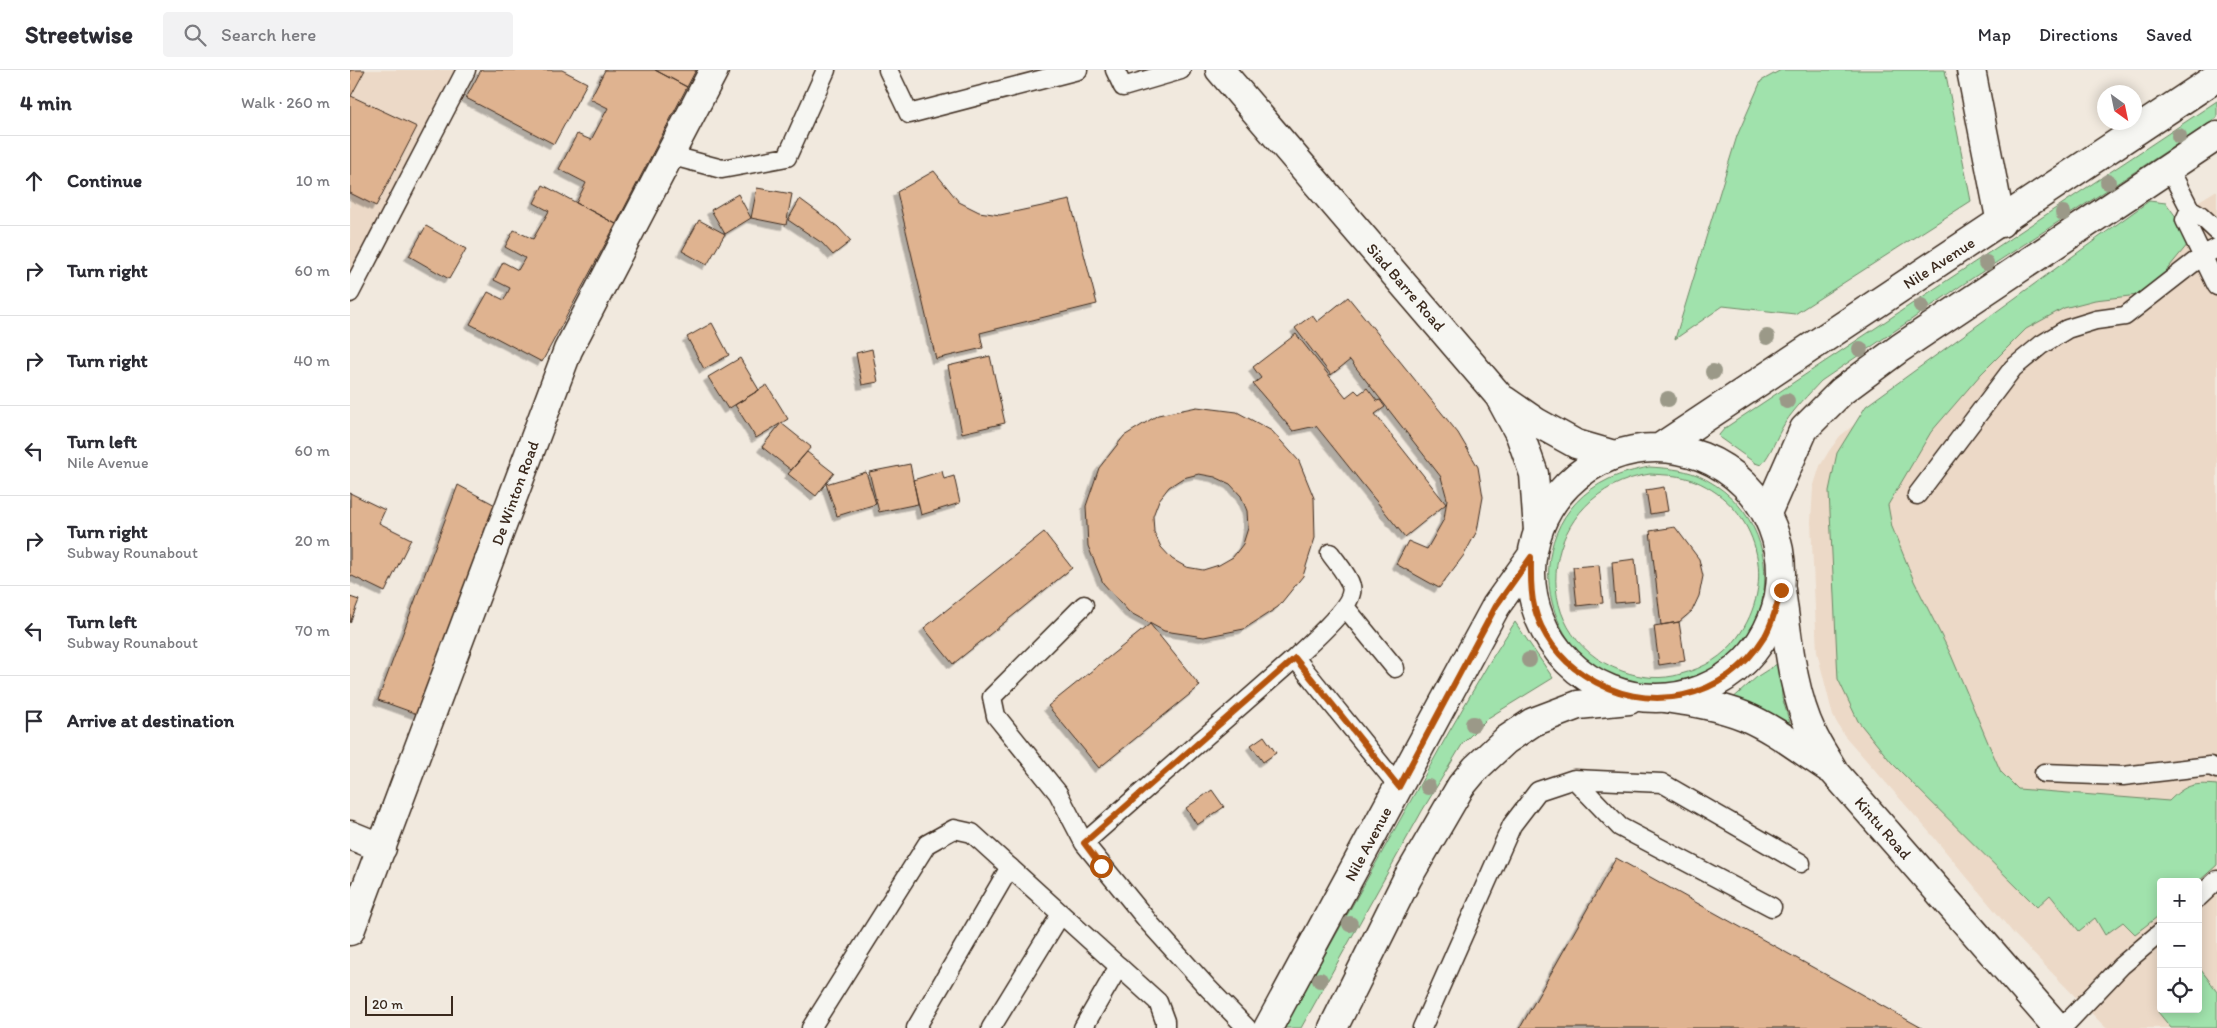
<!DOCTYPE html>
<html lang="en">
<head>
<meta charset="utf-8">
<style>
  body { margin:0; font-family:Itim,sans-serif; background:#f2f2f3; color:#2b2b33 }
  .controls { position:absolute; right:15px; bottom:15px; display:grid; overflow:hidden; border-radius:5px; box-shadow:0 2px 12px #0003 }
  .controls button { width:45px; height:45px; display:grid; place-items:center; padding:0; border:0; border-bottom:1px solid #e1e1e2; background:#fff; color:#2b2b33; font:25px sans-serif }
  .compass { position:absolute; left:1747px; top:15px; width:45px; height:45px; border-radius:50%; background:#fff; box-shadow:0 2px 12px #0003; rotate:147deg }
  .scale { position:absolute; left:15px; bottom:12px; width:88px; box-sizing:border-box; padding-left:5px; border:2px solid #3b2a1e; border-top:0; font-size:14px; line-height:18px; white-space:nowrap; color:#3b2a1e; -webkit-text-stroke:4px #f6f6f2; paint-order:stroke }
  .stop { position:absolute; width:15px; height:15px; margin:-11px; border:4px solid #b45309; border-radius:50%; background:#fff }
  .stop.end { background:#b45309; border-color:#fff; box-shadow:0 1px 5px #0008 }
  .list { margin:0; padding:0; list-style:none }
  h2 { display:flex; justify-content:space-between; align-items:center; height:65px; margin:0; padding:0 20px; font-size:21px }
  h2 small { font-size:16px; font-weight:400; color:#7c7c81 }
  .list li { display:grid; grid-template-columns:32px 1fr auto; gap:15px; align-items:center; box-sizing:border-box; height:90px; padding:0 20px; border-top:1px solid #e1e1e2 }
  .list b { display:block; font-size:19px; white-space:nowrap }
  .list p { margin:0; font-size:16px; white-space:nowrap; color:#7c7c81 }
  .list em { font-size:16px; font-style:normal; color:#7c7c81 }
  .icon { flex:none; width:28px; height:28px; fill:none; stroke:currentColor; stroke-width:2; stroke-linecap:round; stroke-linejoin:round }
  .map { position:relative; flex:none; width:1867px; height:958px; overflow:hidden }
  header { display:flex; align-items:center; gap:30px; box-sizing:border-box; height:70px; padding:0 25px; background:#fff; border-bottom:1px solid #e1e1e2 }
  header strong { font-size:24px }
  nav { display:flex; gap:28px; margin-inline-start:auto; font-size:18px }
  .search { width:350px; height:45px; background:#f2f2f3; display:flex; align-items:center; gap:12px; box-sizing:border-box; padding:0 18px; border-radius:5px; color:#7c7c81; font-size:19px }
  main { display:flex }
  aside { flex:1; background:#fff }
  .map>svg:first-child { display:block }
  .built { fill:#ecd9c7; fill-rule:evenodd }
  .green { fill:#a0e2ac; stroke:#6e8665; fill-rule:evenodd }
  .building { fill:#dfb390; stroke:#3b2a1e; fill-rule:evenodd; filter:url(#shadow) }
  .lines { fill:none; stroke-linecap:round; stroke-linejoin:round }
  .service-casing { stroke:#3b2a1e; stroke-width:21 }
  .minor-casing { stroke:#3b2a1e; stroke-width:31 }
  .tertiary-casing { stroke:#3b2a1e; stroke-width:31 }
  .secondary-casing { stroke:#3b2a1e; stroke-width:31 }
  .service { stroke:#f6f6f2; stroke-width:18 }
  .minor { stroke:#f6f6f2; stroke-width:28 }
  .tertiary { stroke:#f6f6f2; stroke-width:28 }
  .secondary { stroke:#f6f6f2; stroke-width:28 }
  .tree { fill:#9b9988 }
  .route { stroke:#b45309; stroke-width:6 }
  .labels { text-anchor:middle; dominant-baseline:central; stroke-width:4; stroke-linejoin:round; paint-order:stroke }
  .street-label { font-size:16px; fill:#3b2a1e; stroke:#f6f6f2 }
</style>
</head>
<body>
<header>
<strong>Streetwise</strong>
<div class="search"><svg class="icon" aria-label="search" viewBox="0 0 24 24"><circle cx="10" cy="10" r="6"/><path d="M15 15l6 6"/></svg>Search here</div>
<nav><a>Map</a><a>Directions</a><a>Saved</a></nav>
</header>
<main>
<aside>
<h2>4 min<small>Walk · 260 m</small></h2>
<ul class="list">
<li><svg class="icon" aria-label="ahead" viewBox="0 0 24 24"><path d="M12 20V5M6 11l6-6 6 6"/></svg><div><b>Continue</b></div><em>10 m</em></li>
<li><svg class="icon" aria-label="right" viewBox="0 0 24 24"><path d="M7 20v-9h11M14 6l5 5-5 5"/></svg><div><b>Turn right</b></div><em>60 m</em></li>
<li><svg class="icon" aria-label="right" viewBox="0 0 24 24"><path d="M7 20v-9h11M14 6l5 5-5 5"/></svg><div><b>Turn right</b></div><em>40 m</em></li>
<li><svg class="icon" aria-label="left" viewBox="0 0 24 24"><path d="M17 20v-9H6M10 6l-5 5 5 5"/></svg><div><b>Turn left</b><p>Nile Avenue</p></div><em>60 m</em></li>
<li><svg class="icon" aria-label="right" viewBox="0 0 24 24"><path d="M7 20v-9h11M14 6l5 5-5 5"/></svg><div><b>Turn right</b><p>Subway Rounabout</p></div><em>20 m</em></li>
<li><svg class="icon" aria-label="left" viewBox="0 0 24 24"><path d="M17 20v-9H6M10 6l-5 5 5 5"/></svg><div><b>Turn left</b><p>Subway Rounabout</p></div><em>70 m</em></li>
<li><svg class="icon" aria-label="arrive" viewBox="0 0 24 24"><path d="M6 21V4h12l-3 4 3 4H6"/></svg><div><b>Arrive at destination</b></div></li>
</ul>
</aside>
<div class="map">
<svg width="1867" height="958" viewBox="0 0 1867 958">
  <defs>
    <filter id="shadow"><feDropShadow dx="-4.5" dy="4.5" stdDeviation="0" flood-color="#0004"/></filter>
  </defs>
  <rect width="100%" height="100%" fill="#f1e9de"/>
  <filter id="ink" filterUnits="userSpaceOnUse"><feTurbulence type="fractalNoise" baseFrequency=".02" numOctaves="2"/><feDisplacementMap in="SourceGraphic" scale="10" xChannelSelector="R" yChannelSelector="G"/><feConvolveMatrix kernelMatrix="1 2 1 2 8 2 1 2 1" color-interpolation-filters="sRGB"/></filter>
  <g filter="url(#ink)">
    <path class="built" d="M 0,0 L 110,0 L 0,211 Z
      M 1867,120 L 1867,958 L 1756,958 L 1664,864 L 1581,764 L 1494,665 L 1483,646 L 1467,582 L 1461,452 L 1463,418 L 1470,396 L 1479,381 L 1490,366 L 1516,345 L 1711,215 ZM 1811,812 L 1848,812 L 1848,939 L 1811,939 Z"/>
    <path class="green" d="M 1431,0 L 1595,0 L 1621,131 L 1445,244 L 1373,236 L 1325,269 L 1387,66 L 1411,11 Z
      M 1867,31 L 1867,48 L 1615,213 L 1471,311 C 1458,325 1445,338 1435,353 C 1426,367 1422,383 1411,395 L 1405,393 L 1370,368 L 1369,365 L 1375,358 Z
      M 1799,131 L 1816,133 L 1834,158 L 1838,174 L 1797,224 L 1745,230 L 1714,238 L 1676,259 L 1631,304 L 1581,362 L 1538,435 L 1542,457 L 1564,511 L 1601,585 L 1639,675 L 1651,702 L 1668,719 L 1819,731 C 1836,714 1844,713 1867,715 L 1867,795 L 1848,812 L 1811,812 L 1811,844 L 1785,864 L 1773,852 L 1755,865 L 1745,848 L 1729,861 L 1700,825 L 1687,837 L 1541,692 L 1508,651 L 1488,609 L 1479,421 L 1487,383 L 1516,336 Z
      M 1299,397 C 1315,398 1332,399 1347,405 C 1455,453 1427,609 1312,615 C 1195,622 1154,458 1259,409 C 1272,403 1285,400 1299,397 ZM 1300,404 C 1315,405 1331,405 1345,411 C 1409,438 1428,513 1387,568 C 1373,587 1354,598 1331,604 C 1312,610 1291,608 1272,601 C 1170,564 1191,420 1300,404 Z
      M 1165,552 L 1203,608 L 1138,648 L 1113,673 L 1072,741 L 951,958 L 934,958 L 1099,662 L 1139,593 Z
      M 1430,592 L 1432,627 L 1442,660 L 1380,631 L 1408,606 Z
      M 1848,896 L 1867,921 L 1867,958 L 1821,958 L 1808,942 L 1812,939 L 1848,939 Z"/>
    <path class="building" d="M 0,0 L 15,0 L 1,26 L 67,57 L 26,136 L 0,123 Z
      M 131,0 L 212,0 L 237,13 L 204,74 L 116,28 Z
      M 255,0 L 305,0 L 337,17 L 266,154 L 226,133 L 236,113 L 209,99 L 227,64 L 241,70 L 258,38 L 240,29 Z
      M 305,0 L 346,0 L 337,17 Z
      M 584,101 L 609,132 L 629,142 L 650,145 L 720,130 L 747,234 L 630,263 L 633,278 L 586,289 L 547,122 Z
      M 193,115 L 266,154 L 192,292 L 120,254 L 138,222 L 154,230 L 160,218 L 144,210 L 153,192 L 168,200 L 175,188 L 155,177 L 164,160 L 183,169 L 199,141 L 184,133 Z
      M 407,118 L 442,124 L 436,155 L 401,148 Z
      M 388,124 L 401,148 L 375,164 L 361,140 Z
      M 450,129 L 488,157 L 501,171 L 483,185 L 472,173 L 438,150 Z
      M 349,150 L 375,164 L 357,195 L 332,181 Z
      M 76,156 L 116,179 L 99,209 L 59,186 Z
      M 998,227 L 1108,363 L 1128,397 L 1133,427 L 1127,461 L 1114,485 L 1089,518 L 1046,494 L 1058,471 L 1077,479 L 1094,449 L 1097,429 L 1091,407 L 1000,290 L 981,305 L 945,258 L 962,245 L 967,252 Z
      M 362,253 L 379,285 L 354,299 L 337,267 Z
      M 946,264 L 996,327 L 1005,320 L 1009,324 L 1017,318 L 1027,331 L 1030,330 L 1035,337 L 1025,344 L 1096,434 L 1055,467 L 966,356 L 943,361 L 903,314 L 911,308 L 903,297 Z
      M 522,279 L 528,312 L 512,315 L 506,283 Z
      M 640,286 L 655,353 L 612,363 L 598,296 Z
      M 390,288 L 409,320 L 378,339 L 358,307 Z
      M 417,315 L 438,349 L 406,368 L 385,335 Z
      M 847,337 L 887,342 L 922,361 L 949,391 L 964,428 L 965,468 L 953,506 L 928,537 L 894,559 L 854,567 L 814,561 L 779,542 L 753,513 L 738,476 L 736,436 L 749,398 L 774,366 L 808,345 ZM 849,404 L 865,407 L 880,414 L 891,426 L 897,441 L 898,458 L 893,474 L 883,487 L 869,495 L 853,500 L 836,497 L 822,489 L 811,477 L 804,462 L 803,446 L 809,430 L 819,417 L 833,408 Z
      M 431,353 L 461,377 L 441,400 L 412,377 Z
      M 457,382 L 484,403 L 466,426 L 438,404 Z
      M 560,394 L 568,434 L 529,442 L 519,402 Z
      M 592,401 L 594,409 L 604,406 L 610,433 L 571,445 L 563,410 Z
      M 516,402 L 526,434 L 487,446 L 476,414 Z
      M 108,415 L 149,437 L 67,644 L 28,630 Z
      M 1314,417 L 1318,441 L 1300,444 L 1296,420 Z
      M 0,423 L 35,440 L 29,453 L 61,469 L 35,522 L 0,505 Z
      M 1325,457 L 1349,489 L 1353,506 L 1349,526 L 1342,541 L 1329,552 L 1311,555 L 1300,461 Z
      M 694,462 L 722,498 L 603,594 L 574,558 Z
      M 1285,489 L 1289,531 L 1265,533 L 1262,492 Z
      M 1249,495 L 1253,533 L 1227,536 L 1223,497 Z
      M 0,527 L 9,530 L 0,553 Z
      M 1329,552 L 1335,591 L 1309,595 L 1304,556 Z
      M 800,554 L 850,616 L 749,698 L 698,636 Z
      M 914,666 L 926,683 L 913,692 L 901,675 Z
      M 862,720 L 874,737 L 847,755 L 836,738 Z
      M 1266,788 L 1572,958 L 1170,958 Z"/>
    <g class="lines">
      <g class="service-casing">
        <path id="service" d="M 538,0 L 559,44 L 728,0
          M 765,0 L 773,17 L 831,0
          M 319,85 L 372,99 L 437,87 L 476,0
          M 1819,98 L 1840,139 L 1850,145 L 1867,161
          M 1840,139 L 1835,150 L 1867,216
          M 0,223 L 116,0
          M 1567,425 L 1663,298 L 1691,275 L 1717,259 L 1746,250 L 1775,246 L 1852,186 L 1867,178
          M 734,535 L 642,627 L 646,646 L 708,723 L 734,773 L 945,588 L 1049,717
          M 995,537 L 1045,598
          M 945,588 C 958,574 1007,535 1001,516 C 998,505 987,493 980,483
          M 1694,703 L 1773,706 L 1860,696 L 1867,699
          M 1224,709 L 1270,757 L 1422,837
          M 734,773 L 801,855 L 858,918 L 897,958
          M 1848,828 L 1867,810
          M 461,958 L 577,774 L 604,759 L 622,763 L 808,932 L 815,951 L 815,958
          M 566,958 L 660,797
          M 641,958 L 711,844
          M 733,958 L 769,896
          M 1072,958 L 1162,755 L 1188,721 L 1224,709 L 1312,713 L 1451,793
          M 1712,958 L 1771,896 L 1811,862"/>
      </g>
      <g class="minor-casing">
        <path id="minor" d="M 1621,0 L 1651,153
          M 0,765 L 32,778
          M 0,861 L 218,280 L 364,0"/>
      </g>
      <g class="tertiary-casing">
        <path id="tertiary" d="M 870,0 L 1149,326 L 1170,365 L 1184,404 L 1188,461
          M 1154,330 L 1186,352 L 1226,374 L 1264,385
          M 1431,520 C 1438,566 1441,619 1462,663 C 1468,676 1477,689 1485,703 L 1708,958
          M 1315,628 C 1342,632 1369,636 1394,646 C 1425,659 1452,681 1480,699"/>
      </g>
      <g class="secondary-casing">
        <path id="secondary" d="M 1311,377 L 1867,7
          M1181 503a125 125 0 1 1 250 0a125 125 0 1 1-250 0Z
          M 1417,443 L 1454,359 L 1492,321 L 1550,278 L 1867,66
          M 918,958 L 1146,536 L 1181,487
          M 983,958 L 1057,809 L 1111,716 L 1126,698 L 1156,670 L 1183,652 L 1228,635 L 1279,630"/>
      </g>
      <use href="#service" class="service"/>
      <use href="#minor" class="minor"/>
      <use href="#tertiary" class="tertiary"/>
      <use href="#secondary" class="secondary"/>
    </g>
    <g class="tree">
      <circle cx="1829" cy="66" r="8"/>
      <circle cx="1758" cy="112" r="8"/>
      <circle cx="1713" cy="143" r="8"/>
      <circle cx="1636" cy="193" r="8"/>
      <circle cx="1571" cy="236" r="8"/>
      <circle cx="1417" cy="267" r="8"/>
      <circle cx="1510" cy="279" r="8"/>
      <circle cx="1363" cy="302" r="8"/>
      <circle cx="1318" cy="329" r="8"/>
      <circle cx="1437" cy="331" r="8"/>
      <circle cx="1179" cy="590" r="8"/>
      <circle cx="1123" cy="654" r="8"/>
      <circle cx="1078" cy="717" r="8"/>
      <circle cx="1000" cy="854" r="8"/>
      <circle cx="970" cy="910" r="8"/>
    </g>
  </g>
  <g class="lines" filter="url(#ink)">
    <path class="route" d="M 751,796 L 734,773 L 945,588 L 1049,717 L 1146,536 L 1181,487 C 1181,504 1180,520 1184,536 C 1191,564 1210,590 1234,605 C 1296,647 1376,630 1415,566 C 1423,552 1427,535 1431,520"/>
  </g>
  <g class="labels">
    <g class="street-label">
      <text transform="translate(1589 193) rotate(-33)">Nile Avenue</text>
      <text transform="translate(1056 217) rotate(49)">Siad Barre Road</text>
      <text transform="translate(165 423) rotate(-70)">De Winton Road</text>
      <text transform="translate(1533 758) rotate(49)">Kintu Road</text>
      <text transform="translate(1018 774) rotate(-62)">Nile Avenue</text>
    </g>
  </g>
</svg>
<div class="controls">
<button>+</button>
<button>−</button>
<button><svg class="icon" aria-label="locate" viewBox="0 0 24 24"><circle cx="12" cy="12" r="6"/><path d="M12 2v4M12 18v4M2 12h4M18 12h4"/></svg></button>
</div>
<svg class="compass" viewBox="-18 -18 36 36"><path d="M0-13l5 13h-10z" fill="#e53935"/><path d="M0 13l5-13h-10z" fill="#7c7c81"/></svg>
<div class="scale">20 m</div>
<div class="stop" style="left:751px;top:796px"></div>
<div class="stop end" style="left:1431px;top:520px"></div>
</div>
</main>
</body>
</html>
